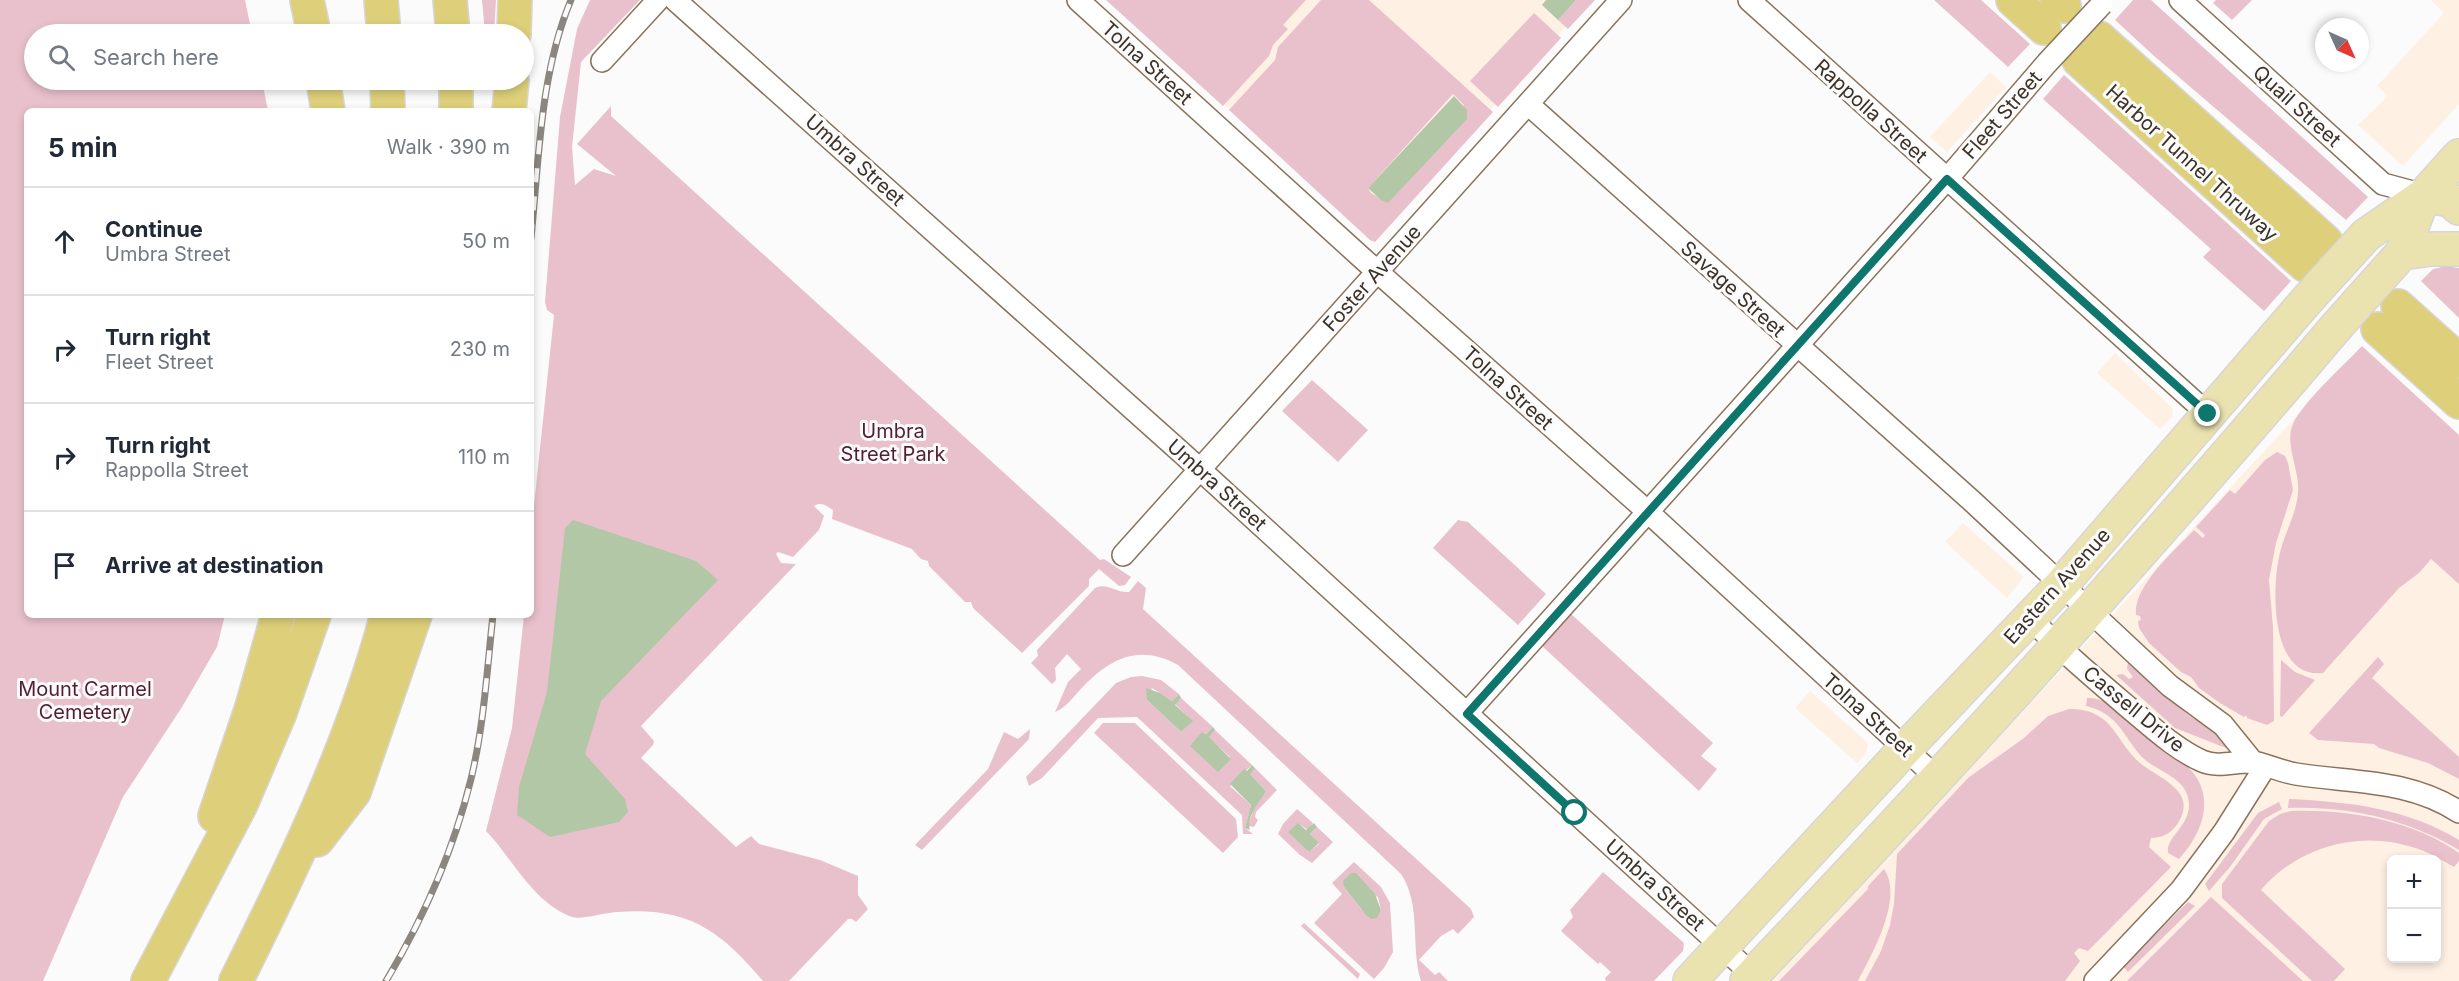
<!DOCTYPE html>
<html lang="en">
<head>
<meta charset="utf-8">
<style>
  body { margin:0; font-family:Inter,sans-serif; background:#f2f2f3; color:#1f2937 }
  .controls { position:absolute; right:18px; bottom:18px; display:grid; overflow:hidden; border-radius:9px; box-shadow:0 3px 9px #0003 }
  .controls button { width:54px; height:54px; display:grid; place-items:center; padding:0; border:0; border-bottom:2px solid #e0e1e3; background:#fff; color:#1f2937; font:30px sans-serif }
  .compass { position:absolute; left:2315px; top:18px; width:54px; height:54px; border-radius:50%; background:#fff; box-shadow:0 3px 9px #0003; rotate:135deg }
  .stop { position:absolute; width:18px; height:18px; margin:-14px; border:4px solid #0f766e; border-radius:50%; background:#fff }
  .stop.end { background:#0f766e; border-color:#fff; box-shadow:0 2px 6px #0008 }
  .list { margin:0; padding:0; list-style:none }
  h2 { display:flex; justify-content:space-between; align-items:center; height:78px; margin:0; padding:0 24px; font-size:26px }
  h2 small { font-size:20px; font-weight:400; color:#747a83 }
  .list li { display:grid; grid-template-columns:39px 1fr auto; gap:18px; align-items:center; box-sizing:border-box; height:108px; padding:0 24px; border-top:2px solid #e0e1e3 }
  .list b { display:block; font-size:22px; white-space:nowrap }
  .list p { margin:0; font-size:20px; white-space:nowrap; color:#747a83 }
  .list em { font-size:20px; font-style:normal; color:#747a83 }
  .icon { flex:none; width:33px; height:33px; fill:none; stroke:currentColor; stroke-width:2; stroke-linecap:round; stroke-linejoin:round }
  .map { position:relative; flex:none; width:2459px; height:981px; overflow:hidden }
  .search { position:absolute; background:#fff; box-shadow:0 3px 9px #0003; left:24px; top:24px; width:510px; height:66px; display:flex; align-items:center; gap:15px; box-sizing:border-box; padding:0 21px; border-radius:33px; color:#747a83; font-size:22px }
  .panel { position:absolute; background:#fff; box-shadow:0 3px 9px #0003; left:24px; top:108px; width:510px; height:510px; border-radius:9px }
  .map>svg:first-child { display:block }
  .built { fill:#fef0e3; fill-rule:evenodd }
  .green { fill:#e9c1cd; fill-rule:evenodd }
  .water { fill:#b2c7a5 }
  .lines { fill:none; stroke-linecap:round; stroke-linejoin:round }
  .minor-casing { stroke:#8b735b; stroke-width:24 }
  .primary-casing { stroke:#d8d6d4; stroke-width:36 }
  .motorway-casing { stroke:#d8d6d4; stroke-width:36 }
  .minor { stroke:#fff; stroke-width:21 }
  .primary { stroke:#ebe3af; stroke-width:33 }
  .motorway { stroke:#ded07a; stroke-width:33 }
  .rail-casing { stroke:#8c8680; stroke-width:7 }
  .rail { stroke:#fbfbfb; stroke-width:4.5; stroke-dasharray:14; stroke-linecap:butt }
  .minor-bridge-casing { stroke:#8b735b; stroke-width:24; stroke-linecap:butt }
  .primary-bridge-casing { stroke:#d8d6d4; stroke-width:36; stroke-linecap:butt }
  .minor-bridge { stroke:#fff; stroke-width:21 }
  .primary-bridge { stroke:#ebe3af; stroke-width:33 }
  .route { stroke:#0f766e; stroke-width:8 }
  .labels { text-anchor:middle; dominant-baseline:central; stroke-width:6; stroke-linejoin:round; paint-order:stroke }
  .street-label { font-size:20px; fill:#3c3127; stroke:#fbfbfb }
  .park-label { font-size:20px; fill:#531e33; stroke:#fbfbfb }
</style>
</head>
<body>
<div class="map">
<svg width="2459" height="981" viewBox="0 0 2459 981">
  <rect width="100%" height="100%" fill="#fbfbfb"/>
  <path class="built" d="M 1110,0 L 1590,0 L 1372,239 Z
    M 2431,0 L 2459,0 L 2459,104 L 2403,166 L 2358,125 L 2388,96 L 2377,86 L 2444,13 Z
    M 1990,72 L 2006,87 L 1947,152 L 1930,137 Z
    M 2115,353 L 2173,409 L 2172,417 L 2160,429 L 2097,373 Z
    M 2333,377 L 2459,491 L 2459,981 L 1773,981 ZM 2392,860 L 2436,860 L 2436,958 L 2392,958 Z
    M 1963,523 L 2024,577 L 2007,598 L 1945,542 Z
    M 1810,691 L 1868,743 L 1866,753 L 1857,763 L 1795,708 Z"/>
  <path class="green" d="M 0,0 L 245,0 L 252,34 L 34,34 L 34,80 L 262,80 L 268,111 L 27,111 L 27,615 L 225,615 L 217,647 L 182,707 L 123,797 L 43,981 L 0,981 Z
    M 482,0 L 496,0 L 494,34 L 485,34 Z
    M 590,0 L 640,0 L 581,62 L 572,147 L 575,185 L 594,169 L 616,176 L 577,144 L 611,106 L 611,116 L 1100,560 L 1104,559 L 1131,577 L 1125,585 L 1119,586 L 1099,569 L 1089,579 L 1089,586 L 1022,653 L 973,608 L 971,602 L 965,602 L 929,566 L 928,561 L 921,559 L 912,549 L 832,519 L 833,510 C 827,506 821,501 814,506 L 824,516 L 819,530 L 793,557 L 778,552 L 776,554 L 781,563 L 796,564 L 641,726 L 654,741 L 653,745 L 641,758 L 736,847 L 751,836 L 759,844 L 820,860 L 858,876 L 858,895 L 868,909 L 856,922 L 852,919 L 848,919 L 789,981 L 763,981 C 719,929 687,907 618,912 C 606,912 582,920 572,917 C 533,903 513,859 486,831 L 512,728 L 524,615 L 531,615 L 531,534 L 554,315 L 547,310 L 545,302 L 560,117 L 577,29 Z
    M 1106,0 L 1306,0 L 1283,25 L 1288,29 L 1273,45 L 1269,56 L 1223,106 Z
    M 1321,0 L 1369,0 L 1493,112 L 1375,242 L 1370,240 L 1229,110 L 1275,60 L 1278,47 ZM 1453,94 L 1464,105 L 1385,201 L 1371,193 L 1368,188 Z
    M 1576,0 L 1595,0 L 1568,29 L 1558,20 Z
    M 1934,0 L 1981,0 L 2030,44 L 2008,67 Z
    M 2133,0 L 2151,0 L 2368,197 L 2346,220 L 2153,55 L 2115,20 Z
    M 2216,0 L 2252,0 L 2232,20 L 2213,3 Z
    M 1534,13 L 1561,38 L 1498,107 L 1470,81 Z
    M 2064,75 L 2291,281 L 2264,311 L 2203,257 L 2211,249 L 2043,99 Z
    M 2446,266 L 2459,268 L 2459,318 L 2421,281 L 2433,269 Z
    M 2362,346 L 2459,435 L 2459,584 L 2431,559 L 2419,573 L 2399,588 L 2323,673 C 2270,679 2272,590 2279,557 C 2283,535 2297,514 2298,492 C 2300,470 2284,444 2293,424 C 2301,404 2345,364 2362,346 Z
    M 1312,380 L 1368,430 L 1338,462 L 1282,411 Z
    M 2277,452 L 2285,456 L 2288,463 L 2293,490 L 2276,543 L 2269,580 L 2273,627 L 2274,721 L 2267,725 L 2247,718 L 2246,715 L 2244,717 L 2220,703 L 2199,688 L 2191,677 L 2181,672 L 2149,643 L 2139,628 L 2138,621 L 2141,620 L 2140,616 L 2136,615 C 2133,586 2175,550 2194,530 L 2203,538 L 2205,535 L 2196,527 L 2230,490 L 2235,494 L 2265,460 Z
    M 1458,520 L 1468,522 L 1546,594 L 1518,625 L 1433,548 Z
    M 1138,581 L 1146,588 L 1143,609 L 1471,909 L 1474,917 L 1458,934 L 1453,929 L 1441,936 L 1419,960 L 1435,975 L 1439,972 L 1448,981 L 1421,981 C 1410,946 1422,906 1401,874 L 1178,665 C 1137,643 1109,659 1079,691 C 1072,699 1065,708 1055,712 L 1068,682 L 1081,669 L 1067,654 L 1055,668 L 1056,680 L 1052,684 L 1031,663 L 1038,656 L 1037,650 L 1095,588 C 1107,582 1116,593 1129,592 Z
    M 1571,614 L 1713,743 L 1701,756 L 1717,769 L 1699,791 L 1542,646 Z
    M 2378,657 L 2384,664 L 2372,678 L 2459,757 L 2459,779 L 2428,763 L 2379,748 L 2374,744 L 2318,740 L 2309,733 Z
    M 2281,660 L 2295,672 L 2315,680 L 2282,717 L 2280,716 Z
    M 2128,662 L 2188,715 L 2231,742 L 2230,747 L 2226,748 L 2175,728 L 2116,675 L 2123,674 L 2129,679 L 2133,677 L 2127,669 Z
    M 1142,676 L 1161,680 L 1179,694 L 1172,701 L 1152,688 L 1147,700 L 1181,732 L 1192,721 L 1175,704 L 1181,698 L 1213,727 L 1206,734 L 1204,732 L 1220,770 L 1230,757 L 1208,737 L 1215,730 L 1252,765 L 1230,786 L 1251,805 L 1245,828 L 1253,834 L 1243,834 L 1242,815 L 1137,717 L 1098,718 L 1042,778 L 1029,786 L 1026,777 L 1116,683 L 1131,677 Z
    M 2087,698 C 2111,697 2129,720 2145,734 C 2159,746 2176,755 2189,768 C 2217,797 2202,834 2179,859 L 2168,853 C 2166,836 2189,828 2189,804 C 2188,777 2158,773 2142,757 C 2122,735 2119,714 2086,706 Z
    M 2069,709 C 2113,709 2113,738 2139,762 C 2157,778 2199,790 2178,823 C 2172,833 2162,838 2151,838 L 2149,847 L 2171,867 L 2088,951 L 2079,948 L 2074,953 L 2080,961 L 2065,981 L 1865,981 L 1881,951 L 1890,925 L 1894,904 L 1897,854 L 1968,778 L 2024,738 L 2048,716 Z
    M 1103,723 L 1135,723 L 1236,819 L 1238,837 L 1223,853 L 1094,733 Z
    M 1030,729 L 1029,739 L 922,850 L 915,845 L 988,769 L 1004,732 L 1018,739 Z
    M 1255,768 L 1277,790 L 1256,812 L 1255,817 L 1258,820 L 1254,827 L 1248,826 L 1255,805 L 1266,791 L 1249,773 Z
    M 2289,799 C 2350,802 2406,808 2459,840 L 2459,850 C 2407,819 2349,806 2288,808 Z
    M 2279,802 L 2282,809 L 2264,819 L 2230,867 L 2209,891 L 2205,884 L 2258,813 Z
    M 1297,809 L 1313,823 L 1308,830 L 1299,824 L 1308,852 L 1319,844 L 1310,834 L 1317,827 L 1333,842 L 1312,863 L 1300,855 L 1278,834 L 1283,824 Z
    M 2291,811 C 2347,809 2413,820 2459,853 L 2459,861 L 2454,867 C 2440,859 2427,851 2412,847 C 2359,830 2297,847 2261,890 L 2345,969 L 2334,981 L 2312,981 L 2222,898 L 2222,884 L 2269,821 L 2280,814 Z
    M 1354,862 L 1381,887 L 1390,903 L 1393,952 L 1384,968 L 1374,979 L 1314,923 L 1342,894 L 1332,883 ZM 1344,881 L 1378,897 L 1381,910 L 1362,910 L 1344,887 Z
    M 1884,869 C 1904,898 1872,954 1858,981 L 1779,981 L 1868,889 L 1868,886 Z
    M 1603,872 L 1684,943 L 1683,951 L 1654,981 L 1606,981 L 1605,978 L 1611,972 L 1600,962 L 1598,964 L 1561,931 L 1573,917 L 1570,910 Z
    M 2211,897 L 2303,981 L 2127,981 Z
    M 2188,902 L 2195,906 L 2128,972 L 2123,966 Z
    M 1304,923 L 1360,974 L 1358,979 L 1301,926 Z"/>
  <path class="water" d="M 1546,0 L 1576,0 L 1558,20 L 1542,5 Z
    M 1454,96 L 1467,110 L 1467,119 L 1388,203 L 1381,200 L 1368,188 Z
    M 573,520 L 696,561 L 718,580 L 601,701 L 585,754 L 625,799 L 628,812 L 619,822 L 550,837 L 517,815 L 519,787 L 547,692 L 565,528 Z
    M 1146,688 L 1160,693 L 1172,701 L 1179,694 L 1181,698 L 1175,705 L 1193,721 L 1181,732 L 1147,700 Z
    M 1213,727 L 1215,730 L 1209,737 L 1231,759 L 1218,772 L 1190,746 L 1202,732 L 1206,734 Z
    M 1252,765 L 1255,768 L 1250,774 L 1266,791 C 1259,803 1246,816 1250,830 L 1245,828 L 1251,805 L 1230,784 L 1244,769 L 1247,771 Z
    M 1298,823 L 1306,830 L 1314,823 L 1317,827 L 1310,834 L 1319,843 L 1309,852 L 1288,832 Z
    M 1351,873 L 1356,873 L 1375,894 L 1381,910 L 1377,918 L 1371,919 L 1366,915 L 1344,887 L 1343,881 Z"/>
  <g class="lines">
    <g class="minor-casing">
      <path id="minor" d="M 675,0 L 1183,454 L 1753,975
        M 1078,0 L 1362,258 L 1648,512 L 1937,778
        M 1749,0 L 2208,414
        M 2180,0 L 2383,184 L 2424,195
        M 602,61 L 658,0
        M 1528,104 L 1973,502 L 2170,686 L 2223,725 L 2253,762
        M 1123,555 L 1621,0
        M 2033,608 L 2030,618 C 2061,650 2094,678 2128,707 C 2151,726 2175,749 2202,761 C 2218,768 2236,761 2252,762 C 2262,763 2283,772 2296,774 C 2352,783 2409,779 2459,812
        M 1467,713 L 1947,179 L 2047,63
        M 2095,981 L 2181,890 L 2224,832 L 2265,767"/>
    </g>
    <g class="primary-casing">
      <path id="primary" d="M 2424,195 L 2450,200 L 2459,208
        M 2366,235 L 2424,195 L 2459,156
        M 2402,253 L 2431,249 L 2459,249
        M 2395,261 L 2402,253 L 2424,195
        M 1690,981 L 1905,749 L 2062,584 L 2308,299
        M 1747,981 C 1950,768 2147,550 2337,326"/>
    </g>
    <g class="motorway-casing">
      <path id="motorway" d="M 307,0 L 314,34
        M 381,0 L 384,34
        M 450,0 L 453,34
        M 2013,0 L 2044,28
        M 2057,0 L 2064,6
        M 514,34 L 515,0
        M 2099,38 L 2326,242
        M 2079,60 L 2305,265
        M 323,80 L 328,111
        M 387,80 L 388,111
        M 456,80 L 456,111
        M 509,111 L 512,80
        M 2398,306 L 2459,361
        M 2378,329 L 2459,402
        M 215,816 L 252,707 L 278,615
        M 317,840 L 354,792 L 415,615
        M 148,981 L 241,804 L 279,715 L 314,615
        M 236,981 C 295,863 353,743 387,615"/>
    </g>
    <use href="#minor" class="minor"/>
    <use href="#primary" class="primary"/>
    <use href="#motorway" class="motorway"/>
    <g class="rail-casing">
      <path id="rail" d="M 531,238 C 539,159 540,74 571,0
        M 386,981 C 423,919 454,849 471,779 C 484,725 487,670 493,615"/>
    </g>
    <use href="#rail" class="rail"/>
    <g class="minor-bridge-casing">
      <path id="minor-bridge" d="M 2047,63 L 2102,4"/>
    </g>
    <g class="primary-bridge-casing">
      <path id="primary-bridge" d="M 2308,299 L 2366,235
        M 2337,326 L 2395,261"/>
    </g>
    <use href="#minor-bridge" class="minor-bridge"/>
    <use href="#primary-bridge" class="primary-bridge"/>
  </g>
  <g class="lines">
    <path class="route" d="M 1575,813 L 1467,714 L 1947,179 L 2208,414"/>
  </g>
  <g class="labels">
    <g class="street-label">
      <text transform="translate(1147 63) rotate(42)">Tolna Street</text>
      <text transform="translate(2297 106) rotate(42)">Quail Street</text>
      <text transform="translate(1871 111) rotate(42)">Rappolla Street</text>
      <text transform="translate(2002 115) rotate(-49)">Fleet Street</text>
      <text transform="translate(855 160) rotate(42)">Umbra Street</text>
      <text transform="translate(2192 163) rotate(42)">Harbor Tunnel Thruway</text>
      <text transform="translate(1372 278) rotate(-48)">Foster Avenue</text>
      <text transform="translate(1733 289) rotate(42)">Savage Street</text>
      <text transform="translate(1508 388) rotate(42)">Tolna Street</text>
      <text transform="translate(1217 485) rotate(42)">Umbra Street</text>
      <text transform="translate(2057 586) rotate(-48)">Eastern Avenue</text>
      <text transform="translate(2134 709) rotate(39)">Cassell Drive</text>
      <text transform="translate(1868 715) rotate(42)">Tolna Street</text>
      <text transform="translate(1655 885) rotate(42)">Umbra Street</text>
    </g>
    <g class="park-label">
      <text x="893" y="431">Umbra<tspan x="893" dy="23">Street Park</tspan></text>
      <text x="85" y="689">Mount Carmel<tspan x="85" dy="23">Cemetery</tspan></text>
    </g>
  </g>
</svg>
<div class="controls">
<button>+</button>
<button>−</button>
</div>
<svg class="compass" viewBox="-18 -18 36 36"><path d="M0-13l5 13h-10z" fill="#e53935"/><path d="M0 13l5-13h-10z" fill="#747a83"/></svg>
<div class="stop" style="left:1575px;top:813px"></div>
<div class="stop end" style="left:2208px;top:414px"></div>
<div class="search"><svg class="icon" aria-label="search" viewBox="0 0 24 24"><circle cx="10" cy="10" r="6"/><path d="M15 15l6 6"/></svg>Search here</div>
<section class="panel">
<h2>5 min<small>Walk · 390 m</small></h2>
<ul class="list">
<li><svg class="icon" aria-label="ahead" viewBox="0 0 24 24"><path d="M12 20V5M6 11l6-6 6 6"/></svg><div><b>Continue</b><p>Umbra Street</p></div><em>50 m</em></li>
<li><svg class="icon" aria-label="right" viewBox="0 0 24 24"><path d="M7 20v-9h11M14 6l5 5-5 5"/></svg><div><b>Turn right</b><p>Fleet Street</p></div><em>230 m</em></li>
<li><svg class="icon" aria-label="right" viewBox="0 0 24 24"><path d="M7 20v-9h11M14 6l5 5-5 5"/></svg><div><b>Turn right</b><p>Rappolla Street</p></div><em>110 m</em></li>
<li><svg class="icon" aria-label="arrive" viewBox="0 0 24 24"><path d="M6 21V4h12l-3 4 3 4H6"/></svg><div><b>Arrive at destination</b></div></li>
</ul>
</section>
</div>
</body>
</html>
